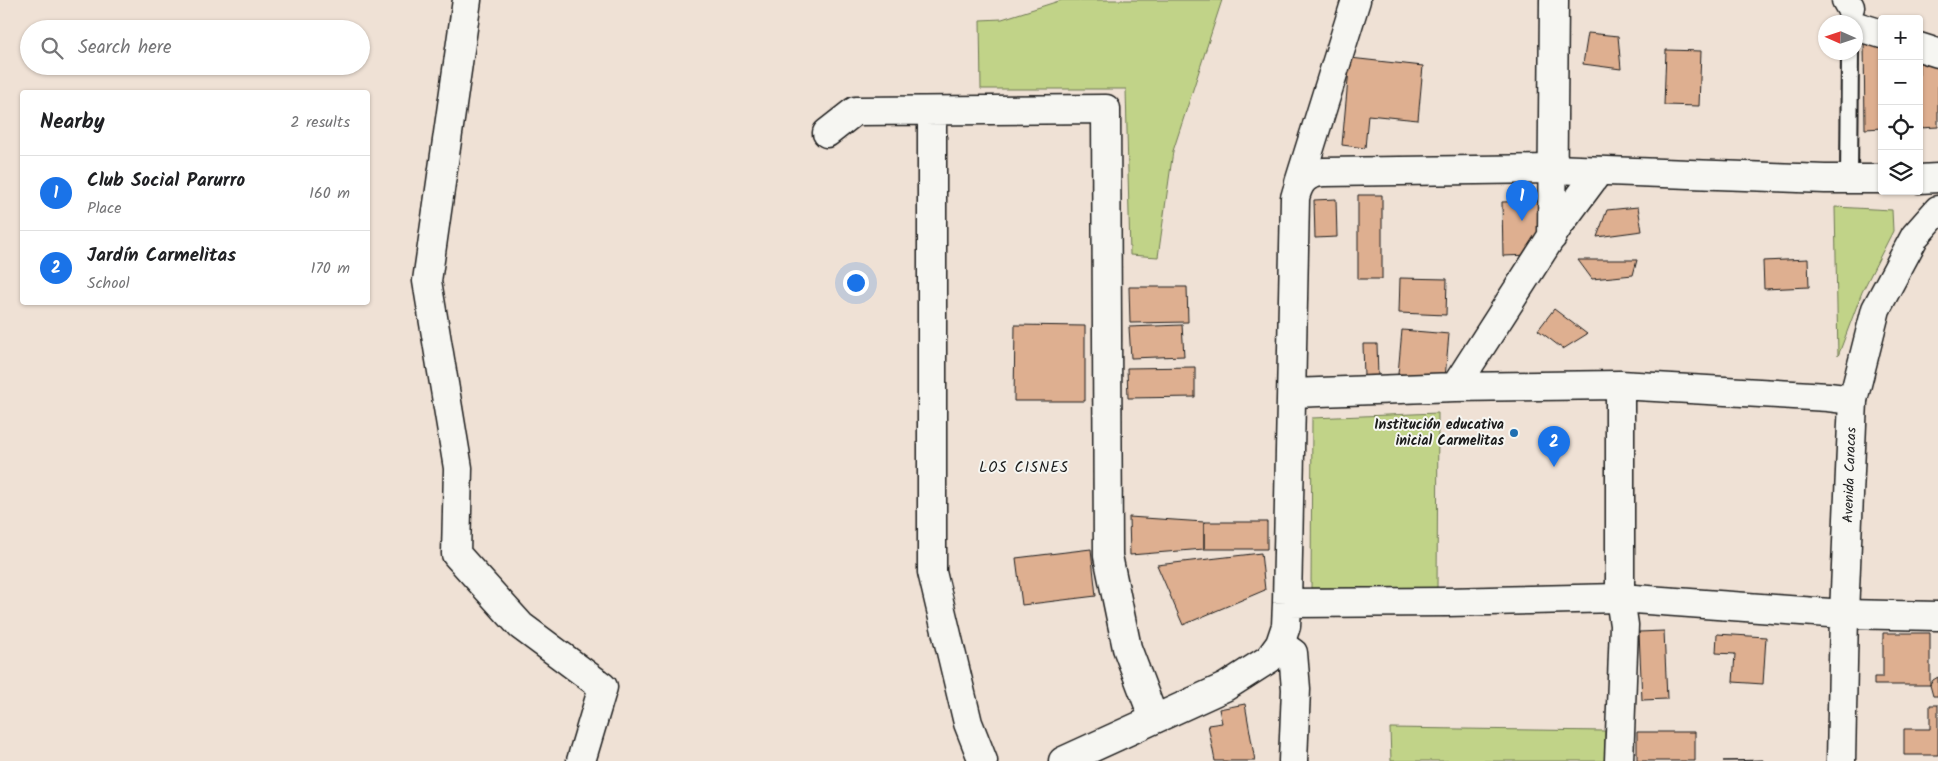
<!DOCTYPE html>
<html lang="en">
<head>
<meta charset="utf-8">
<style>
  body { margin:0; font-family:Kalam,sans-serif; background:#f2f2f2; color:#202124 }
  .controls { position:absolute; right:15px; top:15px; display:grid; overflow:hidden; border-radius:5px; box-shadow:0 1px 4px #0004 }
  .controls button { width:45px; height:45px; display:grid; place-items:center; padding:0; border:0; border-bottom:1px solid #e0e0e0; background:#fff; color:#202124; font:25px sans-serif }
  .compass { position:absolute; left:1818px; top:15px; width:45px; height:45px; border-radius:50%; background:#fff; box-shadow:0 1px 4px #0004; rotate:273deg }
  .you { position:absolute; left:855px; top:282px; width:18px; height:18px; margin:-12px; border:4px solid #fff; border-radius:50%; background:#1a73e8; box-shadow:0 0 0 8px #1a73e833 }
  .badge { display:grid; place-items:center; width:32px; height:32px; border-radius:50%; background:#1a73e8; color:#fff; font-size:16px; font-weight:700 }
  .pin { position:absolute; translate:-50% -41px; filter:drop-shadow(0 1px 2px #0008) }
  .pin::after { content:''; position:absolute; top:26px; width:18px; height:15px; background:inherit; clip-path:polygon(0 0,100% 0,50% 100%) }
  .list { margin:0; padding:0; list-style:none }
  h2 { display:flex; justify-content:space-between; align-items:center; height:65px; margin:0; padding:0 20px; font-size:21px }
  h2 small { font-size:16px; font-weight:400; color:#757577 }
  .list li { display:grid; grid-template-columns:32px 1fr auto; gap:15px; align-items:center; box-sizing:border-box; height:75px; padding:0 20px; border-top:1px solid #e0e0e0 }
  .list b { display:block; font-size:19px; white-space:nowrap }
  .list p { margin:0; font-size:16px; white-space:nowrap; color:#757577 }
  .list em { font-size:16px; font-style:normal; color:#757577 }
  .icon { flex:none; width:28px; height:28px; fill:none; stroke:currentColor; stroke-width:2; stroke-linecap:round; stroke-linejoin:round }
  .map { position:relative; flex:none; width:1938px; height:761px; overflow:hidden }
  .search { position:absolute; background:#fff; box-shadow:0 1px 4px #0004; left:20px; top:20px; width:350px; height:55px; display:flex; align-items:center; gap:12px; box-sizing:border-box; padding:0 18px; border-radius:28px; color:#757577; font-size:19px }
  .panel { position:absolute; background:#fff; box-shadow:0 1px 4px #0004; left:20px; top:90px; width:350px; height:215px; border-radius:5px }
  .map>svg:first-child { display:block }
  .green { fill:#c1d388; stroke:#6e7852 }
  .building { fill:#deaf90; stroke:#1c1c1c }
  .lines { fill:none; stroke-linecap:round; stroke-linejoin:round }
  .lane-casing { stroke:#1c1c1c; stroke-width:20 }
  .street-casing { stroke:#1c1c1c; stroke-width:31 }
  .secondary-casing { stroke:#1c1c1c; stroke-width:31 }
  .lane { stroke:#f6f6f2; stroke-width:16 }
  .street { stroke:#f6f6f2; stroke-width:28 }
  .secondary { stroke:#f6f6f2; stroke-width:28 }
  .poi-dot { fill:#1f6fb2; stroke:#f6f6f2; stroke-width:2 }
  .labels { text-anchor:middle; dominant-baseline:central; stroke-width:4; stroke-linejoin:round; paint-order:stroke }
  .poi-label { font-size:14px; font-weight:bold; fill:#1c1c1c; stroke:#f6f6f2; text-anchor:end }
  .street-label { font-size:14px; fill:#1c1c1c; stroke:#f6f6f2 }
  .neighbourhood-label { font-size:15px; letter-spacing:1px; fill:#1c1c1c; stroke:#f6f6f2 }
</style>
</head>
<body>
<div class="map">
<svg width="1938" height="761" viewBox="0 0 1938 761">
  <rect width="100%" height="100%" fill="#efe1d5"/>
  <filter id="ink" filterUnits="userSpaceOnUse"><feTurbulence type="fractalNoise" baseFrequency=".02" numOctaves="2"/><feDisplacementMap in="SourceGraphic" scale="10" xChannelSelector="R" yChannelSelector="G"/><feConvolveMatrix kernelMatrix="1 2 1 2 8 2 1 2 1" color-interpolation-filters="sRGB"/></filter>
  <g filter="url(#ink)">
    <path class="green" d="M 1062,0 L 1222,0 L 1173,151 L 1158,257 L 1130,255 L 1126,89 L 981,89 L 980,20 L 1002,19 Z
      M 1835,207 L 1892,210 L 1893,231 L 1862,292 L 1838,356 Z
      M 1438,413 L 1437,589 L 1311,588 L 1312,418 Z
      M 1390,728 L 1605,731 L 1605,761 L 1391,761 Z"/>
    <path class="building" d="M 1588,33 L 1618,36 L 1621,69 L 1583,64 Z
      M 1864,40 L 1882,46 L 1882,128 L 1865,129 Z
      M 1666,50 L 1701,51 L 1699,106 L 1664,105 Z
      M 1350,58 L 1423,66 L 1418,120 L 1368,115 L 1365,148 L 1342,145 Z
      M 1919,58 L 1938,64 L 1938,127 L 1919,128 Z
      M 1358,195 L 1382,195 L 1382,279 L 1358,279 Z
      M 1336,199 L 1337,237 L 1315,238 L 1314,200 Z
      M 1541,201 L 1541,239 L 1531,255 L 1503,256 L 1502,202 Z
      M 1638,207 L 1642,231 L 1597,237 L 1607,210 Z
      M 1808,259 L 1809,287 L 1764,289 L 1763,261 Z
      M 1578,260 L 1637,260 L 1633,275 L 1592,279 Z
      M 1400,278 L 1447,279 L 1446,315 L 1399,313 Z
      M 1129,287 L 1187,287 L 1188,322 L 1130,323 Z
      M 1554,309 L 1587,334 L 1563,349 L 1538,330 Z
      M 1015,325 L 1085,326 L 1085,401 L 1014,401 Z
      M 1182,325 L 1184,356 L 1131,358 L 1129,327 Z
      M 1402,330 L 1449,334 L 1445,378 L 1398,374 Z
      M 1363,344 L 1377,344 L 1378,377 L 1364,377 Z
      M 1195,367 L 1195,397 L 1128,398 L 1127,368 Z
      M 1129,517 L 1204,522 L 1204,549 L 1130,555 Z
      M 1204,522 L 1267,522 L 1267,549 L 1204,549 Z
      M 1091,549 L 1096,596 L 1022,605 L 1016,558 Z
      M 1261,553 L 1265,590 L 1183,625 L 1157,565 Z
      M 1664,631 L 1667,699 L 1642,700 L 1639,632 Z
      M 1883,633 L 1930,633 L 1930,685 L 1874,685 L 1874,677 L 1883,677 Z
      M 1717,634 L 1766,637 L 1763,684 L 1733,682 L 1735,654 L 1716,653 Z
      M 1938,677 L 1938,696 L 1933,696 L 1930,685 L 1933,680 Z
      M 1245,704 L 1255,761 L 1215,761 L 1208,725 L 1222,723 L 1219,709 Z
      M 1930,705 L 1938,705 L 1938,755 L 1904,755 L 1904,729 L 1930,729 Z
      M 1637,732 L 1695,732 L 1695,761 L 1637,761 Z
      M 1763,760 L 1763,761 L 1723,761 Z"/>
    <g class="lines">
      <g class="lane-casing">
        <path id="lane" d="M 1849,179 L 1850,52"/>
      </g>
      <g class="street-casing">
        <path id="street" d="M 467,0 L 427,281 L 458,468 L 456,554 L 521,626 L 603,687 L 581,761
          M 1846,0 L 1850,7
          M 1856,26 L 1882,34
          M 1919,47 L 1938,53
          M 932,111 L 932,572 L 968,723 L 983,761
          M 827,133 L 855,111 L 1106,109 L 1108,556 L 1127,648 L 1154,719
          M 1299,183 L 1356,0
          M 1552,237 L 1554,0
          M 1455,387 L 1559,225 L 1599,171
          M 1292,393 L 1455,387 L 1620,385 L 1828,397 L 1853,400
          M 1844,614 L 1938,616
          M 1280,644 L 1293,653 L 1296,689 L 1293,761
          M 1619,761 L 1624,625 L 1620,598 L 1620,385"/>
      </g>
      <g class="secondary-casing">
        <path id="secondary" d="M 1919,179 L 1938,178
          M 1287,603 L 1447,602 L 1620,598 L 1844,614
          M 1063,761 L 1225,687 L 1269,659 L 1280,644 L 1286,626 L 1287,603 L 1295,198 C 1299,181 1306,173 1324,172 L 1552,169 L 1825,179 L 1882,179
          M 1841,761 L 1844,614 L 1853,400 L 1876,309 L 1915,236 L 1938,210"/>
      </g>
      <use href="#lane" class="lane"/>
      <use href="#street" class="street"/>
      <use href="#secondary" class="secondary"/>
    </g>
  </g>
  <circle class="poi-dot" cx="1514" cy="433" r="5"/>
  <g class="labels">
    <g class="poi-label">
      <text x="1504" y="425">Institución educativa<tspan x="1504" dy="16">inicial Carmelitas</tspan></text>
    </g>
    <g class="street-label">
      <text transform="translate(1850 475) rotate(-88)">Avenida Caracas</text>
    </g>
    <g class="neighbourhood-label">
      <text x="1024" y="468">LOS CISNES</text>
    </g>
  </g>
</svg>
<div class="controls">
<button>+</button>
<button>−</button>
<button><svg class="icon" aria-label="locate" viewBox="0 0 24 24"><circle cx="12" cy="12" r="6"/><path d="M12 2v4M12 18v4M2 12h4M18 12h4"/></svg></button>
<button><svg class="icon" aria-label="layers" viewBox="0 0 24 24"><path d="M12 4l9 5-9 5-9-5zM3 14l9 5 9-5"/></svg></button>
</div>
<svg class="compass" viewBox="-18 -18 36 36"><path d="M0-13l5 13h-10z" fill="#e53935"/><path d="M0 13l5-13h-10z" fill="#757577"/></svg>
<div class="you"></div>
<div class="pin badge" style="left:1522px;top:221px">1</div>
<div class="pin badge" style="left:1554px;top:467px">2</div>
<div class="search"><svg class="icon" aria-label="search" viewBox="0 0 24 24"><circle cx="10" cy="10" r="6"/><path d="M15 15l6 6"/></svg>Search here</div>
<section class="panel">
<h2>Nearby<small>2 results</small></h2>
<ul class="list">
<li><span class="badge">1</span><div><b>Club Social Parurro</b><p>Place</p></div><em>160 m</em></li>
<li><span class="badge">2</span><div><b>Jardín Carmelitas</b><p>School</p></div><em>170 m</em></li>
</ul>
</section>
</div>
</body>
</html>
